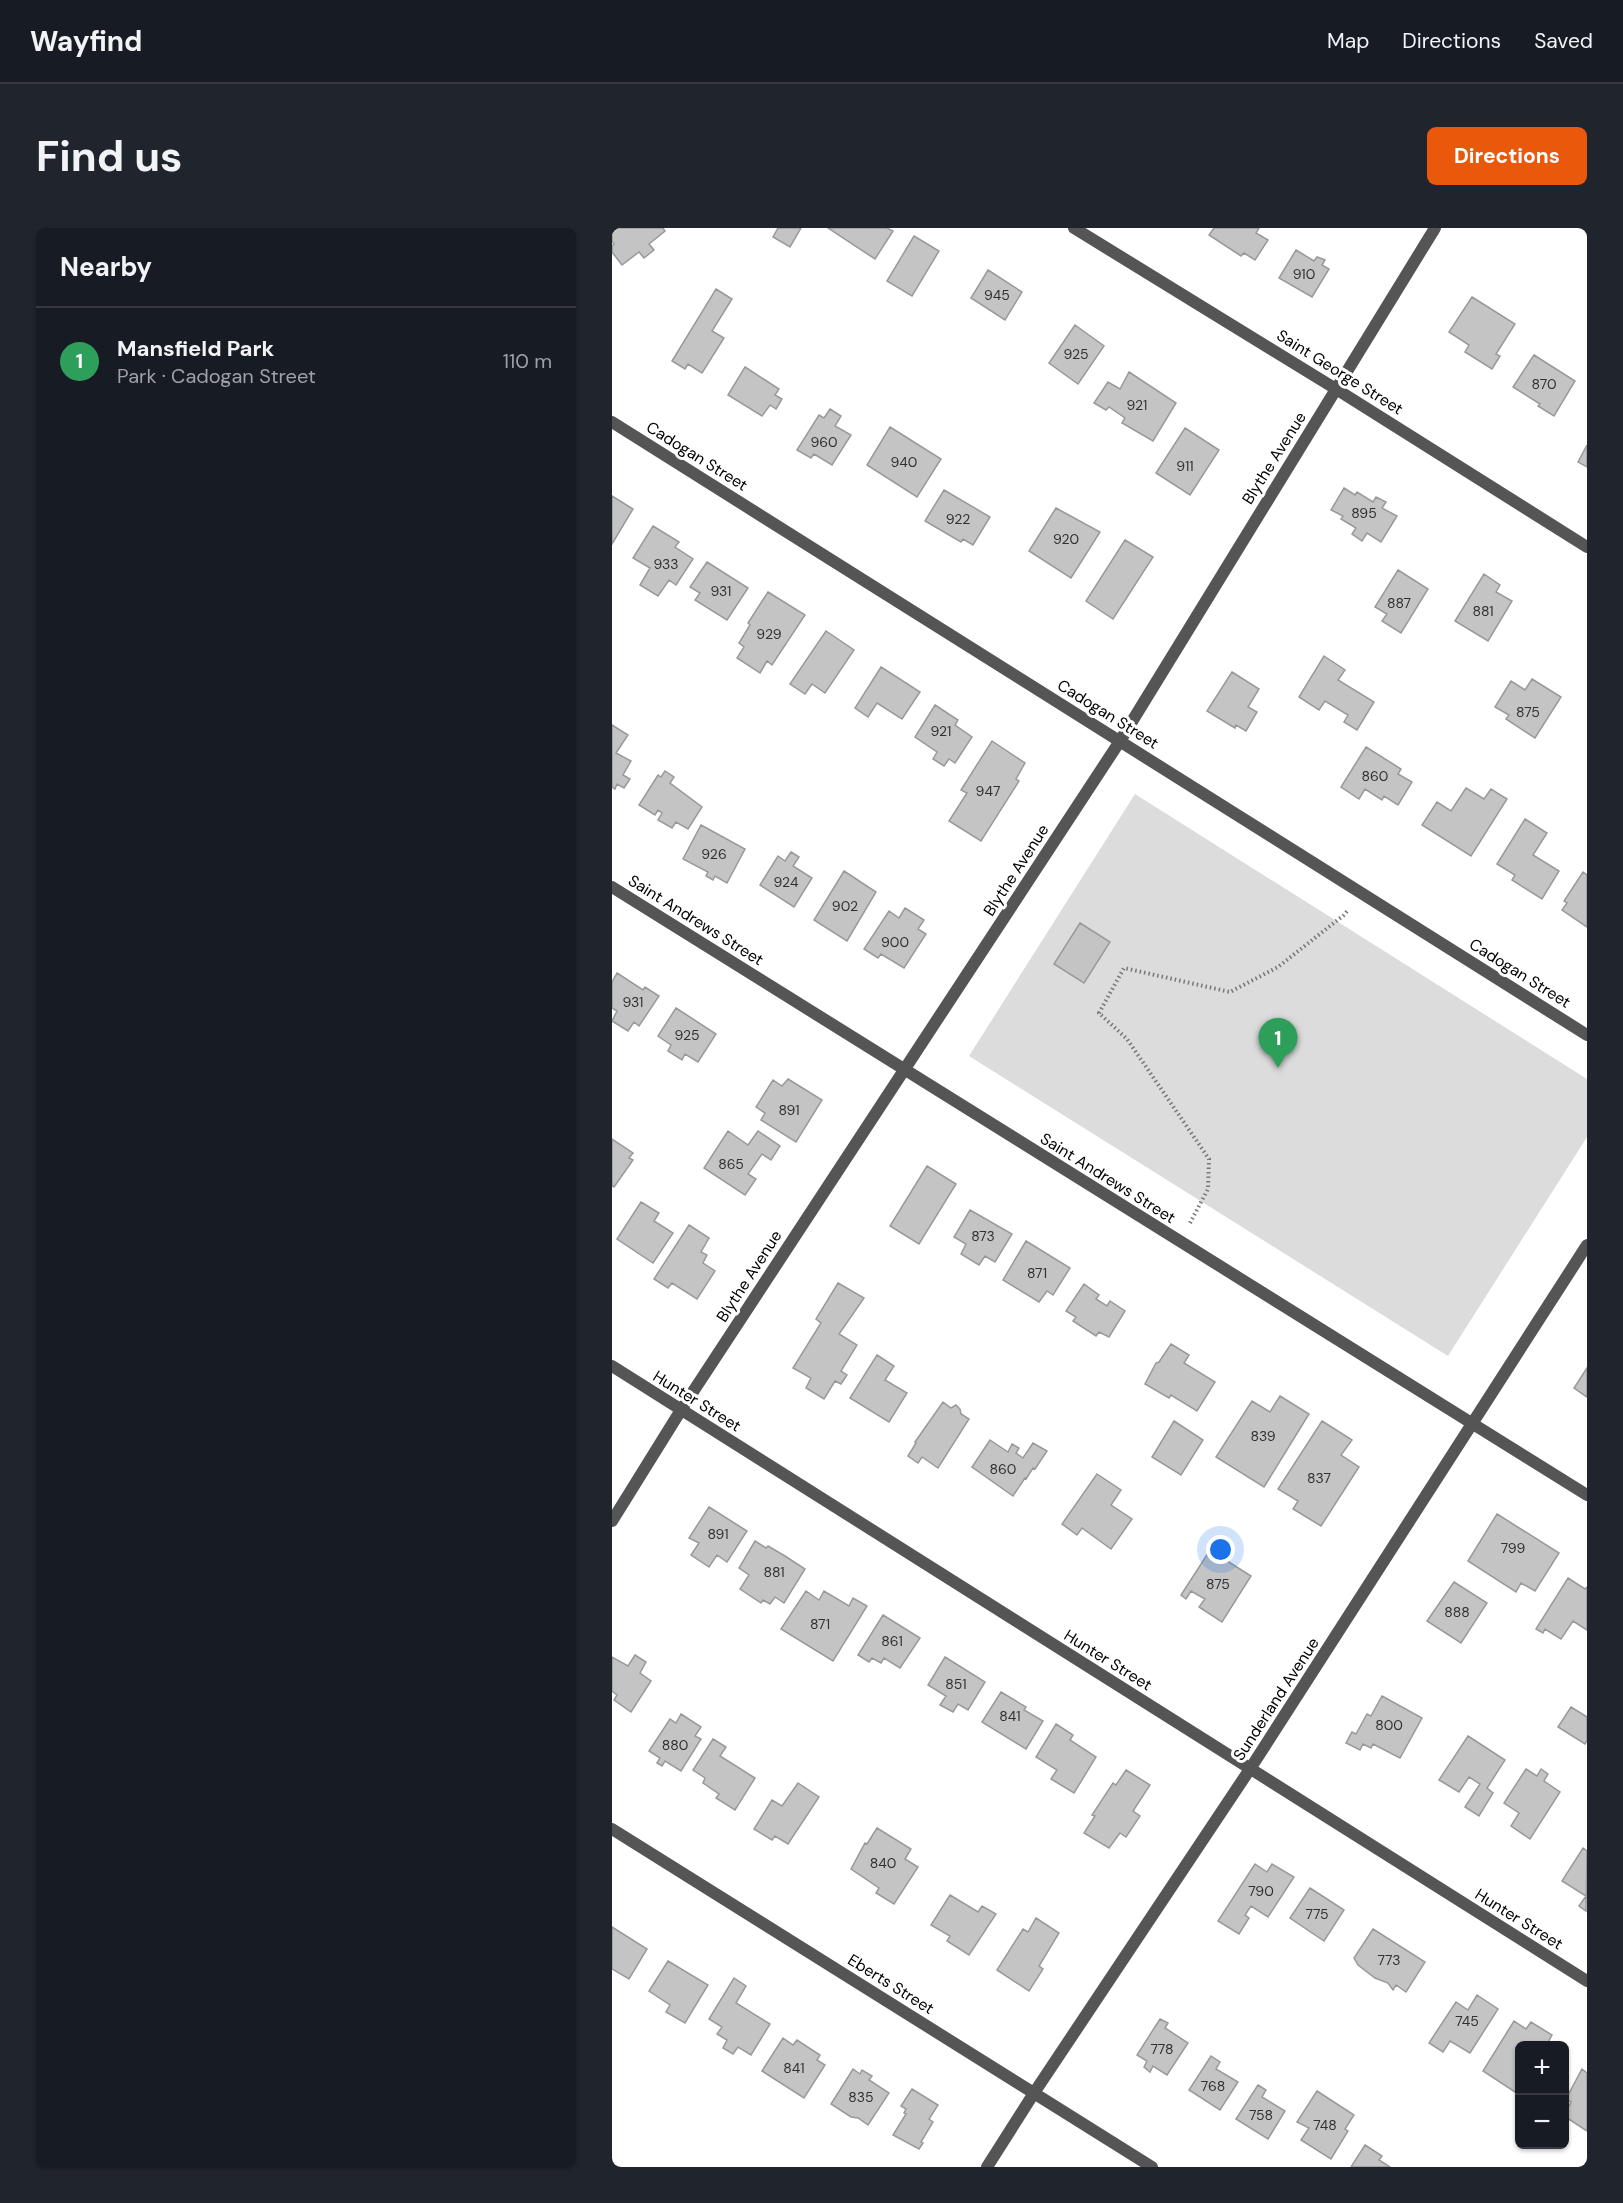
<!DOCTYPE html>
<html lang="en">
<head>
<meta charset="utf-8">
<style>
  body { margin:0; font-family:"DM Sans",sans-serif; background:#20242c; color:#f1f3f6 }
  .controls { position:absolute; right:18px; bottom:18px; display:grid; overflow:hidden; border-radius:9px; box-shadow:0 2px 4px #0004 }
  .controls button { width:54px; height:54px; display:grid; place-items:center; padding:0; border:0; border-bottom:2px solid #363941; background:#171b24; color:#f1f3f6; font:30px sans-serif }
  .you { position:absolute; left:609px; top:1322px; width:21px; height:21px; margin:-15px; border:4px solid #fff; border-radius:50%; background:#1a73e8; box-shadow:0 0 0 9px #1a73e833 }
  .badge { display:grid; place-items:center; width:39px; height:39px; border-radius:50%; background:#ea580c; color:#fff; font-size:20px; font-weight:700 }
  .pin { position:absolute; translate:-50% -50px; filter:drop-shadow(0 2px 3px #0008) }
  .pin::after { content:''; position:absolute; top:32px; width:21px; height:18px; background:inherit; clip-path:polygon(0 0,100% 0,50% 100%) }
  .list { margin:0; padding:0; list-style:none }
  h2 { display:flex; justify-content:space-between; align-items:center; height:78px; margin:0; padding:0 24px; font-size:26px }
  h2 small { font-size:20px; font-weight:400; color:#9ea1a6 }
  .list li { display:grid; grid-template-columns:39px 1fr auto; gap:18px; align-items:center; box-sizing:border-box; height:108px; padding:0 24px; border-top:2px solid #363941 }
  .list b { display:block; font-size:22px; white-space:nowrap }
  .list p { margin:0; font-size:20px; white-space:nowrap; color:#9ea1a6 }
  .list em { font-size:20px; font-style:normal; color:#9ea1a6 }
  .map { position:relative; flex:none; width:975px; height:1939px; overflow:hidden; border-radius:9px }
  header { display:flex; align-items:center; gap:36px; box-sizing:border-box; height:84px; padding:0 30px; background:#171b24; border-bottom:2px solid #363941 }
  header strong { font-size:28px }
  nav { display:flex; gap:33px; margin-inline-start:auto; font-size:21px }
  .intro { display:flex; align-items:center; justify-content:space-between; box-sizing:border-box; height:144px; padding:0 36px }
  h1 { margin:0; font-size:42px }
  .button { padding:15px 27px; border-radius:9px; background:#ea580c; color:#fff; font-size:21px; font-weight:700 }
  main { display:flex; gap:36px; padding:0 36px }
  aside { flex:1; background:#171b24; border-radius:9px; box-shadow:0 2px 4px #0004 }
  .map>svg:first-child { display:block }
  .green { fill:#dcdcdc }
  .building { fill:#c4c4c4; stroke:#999; stroke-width:1.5 }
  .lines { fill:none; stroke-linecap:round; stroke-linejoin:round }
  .path { stroke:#777; stroke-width:4; stroke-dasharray:1.5 3; stroke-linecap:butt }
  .street { stroke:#555; stroke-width:12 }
  .labels { text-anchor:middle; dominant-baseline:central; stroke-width:6; stroke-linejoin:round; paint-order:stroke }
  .number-label { font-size:14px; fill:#313131 }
  .street-label { font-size:16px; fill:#000; stroke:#fff }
</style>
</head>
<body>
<header>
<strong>Wayfind</strong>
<nav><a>Map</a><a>Directions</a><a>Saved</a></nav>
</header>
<div class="intro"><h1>Find us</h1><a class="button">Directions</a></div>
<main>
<aside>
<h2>Nearby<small></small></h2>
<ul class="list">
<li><span class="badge" style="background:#2e9e5b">1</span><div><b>Mansfield Park</b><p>Park · Cadogan Street</p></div><em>110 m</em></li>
</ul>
</aside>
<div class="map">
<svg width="975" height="1939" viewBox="0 0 975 1939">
  <rect width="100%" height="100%" fill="#fff"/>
  <path class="green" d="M 523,566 L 975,851 L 975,909 L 836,1128 L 357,828 Z"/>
  <path class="building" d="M 0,0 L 51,0 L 53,3 L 37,16 L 42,22 L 32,30 L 27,24 L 10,37 L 0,24 L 0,18 L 2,16 L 0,13 Z
    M 166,0 L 189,0 L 178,19 L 161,9 Z
    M 216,0 L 275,0 L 281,3 L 263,31 Z
    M 602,0 L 647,0 L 644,5 L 656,12 L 643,32 L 632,25 L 629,28 L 597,7 Z
    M 302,8 L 327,23 L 300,68 L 275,53 Z
    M 684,22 L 702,33 L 705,29 L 713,32 L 710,37 L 717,41 L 700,69 L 667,50 Z
    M 376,42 L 410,64 L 393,92 L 359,70 Z
    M 104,61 L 120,71 L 100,103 L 112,110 L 90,145 L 76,136 L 73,141 L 60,133 Z
    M 860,69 L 903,96 L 884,126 L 888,128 L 880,141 L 853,124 L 857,117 L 837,104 Z
    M 463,97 L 492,118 L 466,156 L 437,135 Z
    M 922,127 L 963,153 L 942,188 L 926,178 L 928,176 L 901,159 Z
    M 133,139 L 167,161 L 163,167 L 170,171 L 164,181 L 158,177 L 150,188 L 116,167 Z
    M 517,144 L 564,175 L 541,213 L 510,195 L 513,190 L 497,179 L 494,182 L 482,175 L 496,154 L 508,161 Z
    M 218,181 L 229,188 L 223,198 L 239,207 L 220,237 L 202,226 L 199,230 L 185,222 L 207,187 L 212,190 Z
    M 278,199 L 329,231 L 305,269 L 255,237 Z
    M 573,200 L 607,222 L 578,267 L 544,245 Z
    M 975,217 L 975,239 L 966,234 Z
    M 732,260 L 743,267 L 745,264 L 761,274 L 764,269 L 774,274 L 770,280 L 785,288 L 769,314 L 755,305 L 750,313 L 740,306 L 744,300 L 729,291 L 731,288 L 719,282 Z
    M 332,262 L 378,289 L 361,317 L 351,311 L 349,314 L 313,293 Z
    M 0,268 L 21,281 L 0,316 Z
    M 444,280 L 488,304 L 459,350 L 417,323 Z
    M 41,298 L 67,314 L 63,319 L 81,331 L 64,357 L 57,352 L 46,368 L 28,357 L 38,340 L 21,330 Z
    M 513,312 L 541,329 L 501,391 L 474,373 Z
    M 95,334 L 136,360 L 115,392 L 83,372 L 88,365 L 78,359 Z
    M 786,342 L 816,361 L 789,405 L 770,393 L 775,386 L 763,379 Z
    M 872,346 L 888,357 L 884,364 L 900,373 L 876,413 L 843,393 Z
    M 156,364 L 193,387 L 160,437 L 155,433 L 148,445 L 125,430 L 132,419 L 127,415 L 138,397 L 136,395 Z
    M 214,403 L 242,422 L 213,465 L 200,456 L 193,466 L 178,456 Z
    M 712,428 L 733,442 L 726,452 L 762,474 L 745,502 L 732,494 L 736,487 L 713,473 L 707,482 L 687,469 Z
    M 269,439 L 308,464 L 290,491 L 265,475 L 256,489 L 243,480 Z
    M 620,444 L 647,461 L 636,479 L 645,484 L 634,503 L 624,497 L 623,500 L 595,483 Z
    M 920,451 L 949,469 L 923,510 L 894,491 L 897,487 L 883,479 L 899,453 L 913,462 Z
    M 323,477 L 346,492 L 343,497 L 360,509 L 343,535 L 337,531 L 332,538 L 321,531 L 325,524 L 303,509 Z
    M 0,497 L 16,507 L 4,525 L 19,533 L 11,547 L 18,551 L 12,560 L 5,556 L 3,561 L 0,559 Z
    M 380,513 L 413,535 L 404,551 L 407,553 L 369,613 L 337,593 L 355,565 L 349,562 Z
    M 754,519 L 789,541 L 786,546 L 800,554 L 786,577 L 772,568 L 770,572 L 753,561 L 747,571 L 729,559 Z
    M 53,543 L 62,549 L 58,555 L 90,579 L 76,601 L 64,594 L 60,600 L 46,592 L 50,585 L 46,582 L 43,587 L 27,577 L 46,547 L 49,549 Z
    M 854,560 L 872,571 L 879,561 L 895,571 L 859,628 L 810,597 L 825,574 L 839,583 Z
    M 913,591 L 935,605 L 921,627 L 947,643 L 930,671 L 900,652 L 903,647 L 885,636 Z
    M 89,597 L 133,621 L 115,655 L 103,648 L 101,652 L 94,648 L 96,644 L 71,631 Z
    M 179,624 L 187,629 L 181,638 L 200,650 L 182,679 L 148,657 L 166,628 L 173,633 Z
    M 232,643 L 264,664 L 235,713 L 202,692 Z
    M 971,644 L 975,647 L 975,699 L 950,682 L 955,675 L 952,673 Z
    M 293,680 L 312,692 L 306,701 L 314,706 L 292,740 L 269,726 L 266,730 L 252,721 L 277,683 L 287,690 Z
    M 468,695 L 498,714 L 472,755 L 442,736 Z
    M 5,745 L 31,762 L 33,759 L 47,768 L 27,798 L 22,794 L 16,803 L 0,793 L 5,783 L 0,780 L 0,754 Z
    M 64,780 L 104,806 L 86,834 L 73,826 L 70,832 L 56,823 L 59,817 L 46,808 Z
    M 176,851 L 210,872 L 184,914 L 149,892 L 153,885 L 144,879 L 161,852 L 170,858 Z
    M 116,903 L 136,917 L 146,903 L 168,918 L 159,932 L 150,926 L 136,946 L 144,951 L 133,967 L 92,940 Z
    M 0,911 L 21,925 L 17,930 L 21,932 L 2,959 L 0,958 Z
    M 315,938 L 344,956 L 307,1016 L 278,998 Z
    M 29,974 L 47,985 L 42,993 L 61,1005 L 41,1035 L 5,1011 Z
    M 358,982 L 400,1006 L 383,1034 L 373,1028 L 367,1037 L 349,1026 L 354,1016 L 342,1009 Z
    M 77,997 L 97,1010 L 89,1024 L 95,1027 L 91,1035 L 103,1043 L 85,1071 L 60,1055 L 56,1060 L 42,1051 Z
    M 414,1013 L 458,1040 L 441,1067 L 435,1063 L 427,1074 L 391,1052 Z
    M 226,1055 L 252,1070 L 227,1106 L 245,1117 L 229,1143 L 235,1147 L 229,1156 L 223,1153 L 212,1171 L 194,1160 L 199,1150 L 181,1140 L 209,1095 L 204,1091 Z
    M 472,1056 L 487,1067 L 484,1071 L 495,1078 L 498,1073 L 513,1083 L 497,1109 L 487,1104 L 484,1108 L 461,1093 L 464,1089 L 454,1083 Z
    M 559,1116 L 577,1127 L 572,1135 L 603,1154 L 585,1183 L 559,1167 L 557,1170 L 533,1156 L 544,1135 L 547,1134 Z
    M 265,1127 L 282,1138 L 273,1152 L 295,1165 L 277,1194 L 238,1170 Z
    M 975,1140 L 975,1169 L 962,1160 Z
    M 668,1168 L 697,1186 L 652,1259 L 604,1229 L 640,1173 L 658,1184 Z
    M 331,1174 L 339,1180 L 344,1177 L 348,1181 L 349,1186 L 357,1191 L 326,1240 L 310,1229 L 306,1235 L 296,1228 L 304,1215 L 303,1214 Z
    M 562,1193 L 591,1212 L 569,1247 L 540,1229 Z
    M 710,1193 L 740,1212 L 729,1227 L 747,1239 L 709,1298 L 681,1281 L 686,1273 L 666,1261 Z
    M 378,1212 L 396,1224 L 400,1216 L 407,1220 L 404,1225 L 411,1230 L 421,1215 L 435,1223 L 423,1241 L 421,1240 L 414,1251 L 413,1250 L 401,1268 L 360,1239 Z
    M 485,1246 L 509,1262 L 499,1277 L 520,1291 L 499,1321 L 470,1300 L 465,1307 L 450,1296 Z
    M 97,1279 L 135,1303 L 115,1334 L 105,1327 L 97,1339 L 79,1327 L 87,1315 L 77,1310 Z
    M 885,1286 L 947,1325 L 923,1363 L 909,1355 L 904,1364 L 856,1333 Z
    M 143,1313 L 154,1320 L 156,1318 L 173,1328 L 193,1341 L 172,1375 L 163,1369 L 158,1376 L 151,1372 L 149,1375 L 128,1361 L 137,1347 L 127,1340 Z
    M 598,1322 L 639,1348 L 610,1394 L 587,1379 L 593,1371 L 579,1363 L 574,1371 L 569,1367 Z
    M 956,1350 L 973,1361 L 975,1359 L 975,1402 L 961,1393 L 949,1411 L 933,1401 L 931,1405 L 924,1401 Z
    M 842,1354 L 875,1375 L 849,1415 L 815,1393 Z
    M 194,1363 L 207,1372 L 212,1363 L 237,1378 L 241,1370 L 255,1378 L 221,1433 L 169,1401 Z
    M 271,1387 L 308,1410 L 288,1440 L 272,1430 L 269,1435 L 260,1430 L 257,1434 L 246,1427 Z
    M 23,1427 L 34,1434 L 28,1445 L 39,1453 L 19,1484 L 2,1472 L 5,1467 L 0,1463 L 0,1429 L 16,1438 Z
    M 333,1429 L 373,1454 L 356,1482 L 346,1476 L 341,1484 L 328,1477 L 334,1468 L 316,1457 Z
    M 389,1464 L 414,1479 L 412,1482 L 431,1493 L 414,1521 L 370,1494 Z
    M 770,1468 L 810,1490 L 788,1530 L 761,1516 L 759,1520 L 751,1516 L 748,1522 L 734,1515 L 740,1504 L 744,1506 L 755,1486 L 759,1488 Z
    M 959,1479 L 975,1489 L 975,1513 L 973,1516 L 946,1499 Z
    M 69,1486 L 89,1499 L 83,1508 L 89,1511 L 69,1543 L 53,1533 L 50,1538 L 45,1535 L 48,1530 L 37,1523 L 58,1491 L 64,1495 Z
    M 444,1496 L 461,1507 L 458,1512 L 484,1529 L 462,1565 L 439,1551 L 445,1542 L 424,1529 Z
    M 856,1508 L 893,1532 L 875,1560 L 881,1565 L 867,1588 L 853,1579 L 868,1556 L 857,1549 L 847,1564 L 827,1552 Z
    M 101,1511 L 114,1519 L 108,1528 L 143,1550 L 123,1582 L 104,1570 L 107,1566 L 91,1555 L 93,1550 L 81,1542 Z
    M 914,1541 L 925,1548 L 929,1541 L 936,1546 L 932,1553 L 948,1564 L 918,1611 L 899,1598 L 907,1585 L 892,1575 Z
    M 514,1542 L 538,1557 L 521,1583 L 528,1588 L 514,1609 L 508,1605 L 497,1620 L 472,1605 L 483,1588 L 480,1587 L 501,1555 L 504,1557 Z
    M 186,1555 L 207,1569 L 176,1616 L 163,1608 L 160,1612 L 142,1601 L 160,1572 L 170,1578 Z
    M 265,1600 L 299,1621 L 293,1631 L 306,1639 L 282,1676 L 264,1665 L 267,1660 L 239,1641 L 253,1615 L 255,1616 Z
    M 971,1620 L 975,1623 L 974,1683 L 967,1678 L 974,1668 L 950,1653 Z
    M 643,1636 L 655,1644 L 660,1636 L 682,1649 L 656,1689 L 639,1678 L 633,1687 L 637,1690 L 627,1706 L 606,1693 Z
    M 698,1660 L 732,1682 L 712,1713 L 678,1690 Z
    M 338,1667 L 366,1684 L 370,1678 L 384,1686 L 357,1727 L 335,1713 L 338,1708 L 319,1697 Z
    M 424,1690 L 447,1705 L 427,1738 L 431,1741 L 417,1763 L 385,1742 L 411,1701 L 416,1704 Z
    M 0,1699 L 35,1721 L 17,1751 L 0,1741 Z
    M 761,1701 L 813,1734 L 794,1764 L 784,1757 L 781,1762 L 776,1755 L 763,1750 L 746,1737 L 742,1730 Z
    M 56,1733 L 96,1757 L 73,1795 L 54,1784 L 58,1777 L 37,1763 Z
    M 122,1750 L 134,1758 L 124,1775 L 158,1796 L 139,1827 L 126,1819 L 121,1826 L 111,1820 L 115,1812 L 105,1806 L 110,1799 L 97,1791 Z
    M 865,1767 L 886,1781 L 858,1825 L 838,1813 L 831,1824 L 817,1815 L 844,1774 L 856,1782 Z
    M 548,1791 L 556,1795 L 553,1800 L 576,1815 L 555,1847 L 541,1838 L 538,1844 L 532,1839 L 535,1833 L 525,1827 Z
    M 902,1793 L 914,1801 L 919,1794 L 940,1807 L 934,1818 L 908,1818 L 908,1858 L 903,1864 L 871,1843 Z
    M 171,1810 L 181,1817 L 185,1812 L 208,1827 L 205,1832 L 213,1837 L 192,1870 L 150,1843 Z
    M 599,1828 L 608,1834 L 604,1841 L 626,1854 L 608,1882 L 577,1862 Z
    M 241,1841 L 248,1846 L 250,1842 L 260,1848 L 257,1852 L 277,1865 L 256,1897 L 246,1890 L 239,1889 L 219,1876 Z
    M 970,1841 L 975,1845 L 975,1903 L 952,1888 L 959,1874 L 954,1871 Z
    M 646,1857 L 654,1862 L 650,1869 L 673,1883 L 656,1911 L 624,1891 Z
    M 300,1861 L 326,1877 L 317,1891 L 321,1894 L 309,1914 L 311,1915 L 307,1921 L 281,1907 L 294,1886 L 292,1885 L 294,1881 L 289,1878 Z
    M 705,1863 L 742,1887 L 733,1901 L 736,1903 L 719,1931 L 689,1912 L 697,1900 L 685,1894 Z
    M 753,1917 L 770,1928 L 767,1932 L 778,1939 L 739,1939 Z"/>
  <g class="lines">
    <path class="path" d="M 578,995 L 596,961 L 597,931 L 515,811 L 487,785 L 512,740 L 618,764 L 666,739 L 732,687 L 736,682"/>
    <path class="street" d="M 462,0 L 724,161 L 975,319
      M 0,194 L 975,807
      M 0,659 L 975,1267
      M 0,1138 L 975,1753
      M 0,1293 L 69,1182 L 508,513 L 823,0
      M 0,1601 L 540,1939
      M 375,1939 L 422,1865 L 638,1541 L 975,1017"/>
  </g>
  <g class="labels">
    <g class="number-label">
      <text x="692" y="46">910</text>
      <text x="385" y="67">945</text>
      <text x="464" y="126">925</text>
      <text x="932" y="156">870</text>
      <text x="525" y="177">921</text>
      <text x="212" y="214">960</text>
      <text x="292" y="234">940</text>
      <text x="573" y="238">911</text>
      <text x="752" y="285">895</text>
      <text x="346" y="291">922</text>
      <text x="454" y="311">920</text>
      <text x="54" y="336">933</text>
      <text x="109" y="363">931</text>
      <text x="787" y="375">887</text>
      <text x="871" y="383">881</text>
      <text x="157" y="406">929</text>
      <text x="916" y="484">875</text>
      <text x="329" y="503">921</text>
      <text x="763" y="548">860</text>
      <text x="376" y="563">947</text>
      <text x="102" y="626">926</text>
      <text x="174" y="654">924</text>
      <text x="233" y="678">902</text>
      <text x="283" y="714">900</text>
      <text x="21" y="774">931</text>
      <text x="75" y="807">925</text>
      <text x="177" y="882">891</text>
      <text x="119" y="936">865</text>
      <text x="371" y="1008">873</text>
      <text x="425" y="1045">871</text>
      <text x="651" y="1208">839</text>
      <text x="391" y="1241">860</text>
      <text x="707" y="1250">837</text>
      <text x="106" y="1306">891</text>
      <text x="901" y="1320">799</text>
      <text x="162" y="1344">881</text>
      <text x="606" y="1356">875</text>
      <text x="845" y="1384">888</text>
      <text x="208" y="1396">871</text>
      <text x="280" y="1413">861</text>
      <text x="344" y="1456">851</text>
      <text x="398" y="1488">841</text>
      <text x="777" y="1497">800</text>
      <text x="63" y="1517">880</text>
      <text x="271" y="1635">840</text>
      <text x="649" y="1663">790</text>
      <text x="705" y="1686">775</text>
      <text x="777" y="1732">773</text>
      <text x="855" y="1793">745</text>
      <text x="550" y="1821">778</text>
      <text x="182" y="1840">841</text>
      <text x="601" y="1858">768</text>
      <text x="249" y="1869">835</text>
      <text x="649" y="1887">758</text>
      <text x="713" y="1897">748</text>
    </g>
    <g class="street-label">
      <text transform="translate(728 144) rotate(32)">Saint George Street</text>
      <text transform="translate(85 228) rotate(32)">Cadogan Street</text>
      <text transform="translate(662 230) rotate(-58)">Blythe Avenue</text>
      <text transform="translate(496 486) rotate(32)">Cadogan Street</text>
      <text transform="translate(404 642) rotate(-57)">Blythe Avenue</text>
      <text transform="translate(84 692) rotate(32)">Saint Andrews Street</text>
      <text transform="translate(908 745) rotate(32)">Cadogan Street</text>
      <text transform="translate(496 950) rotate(32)">Saint Andrews Street</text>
      <text transform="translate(137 1048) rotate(-57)">Blythe Avenue</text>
      <text transform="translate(85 1173) rotate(32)">Hunter Street</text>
      <text transform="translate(496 1432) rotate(32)">Hunter Street</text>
      <text transform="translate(664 1471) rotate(-57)">Sunderland Avenue</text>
      <text transform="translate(907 1691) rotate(32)">Hunter Street</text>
      <text transform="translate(279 1756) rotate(32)">Eberts Street</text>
    </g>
  </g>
</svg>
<div class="controls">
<button>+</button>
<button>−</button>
</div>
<div class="you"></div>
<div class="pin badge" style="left:666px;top:840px;background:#2e9e5b">1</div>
</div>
</main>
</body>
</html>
